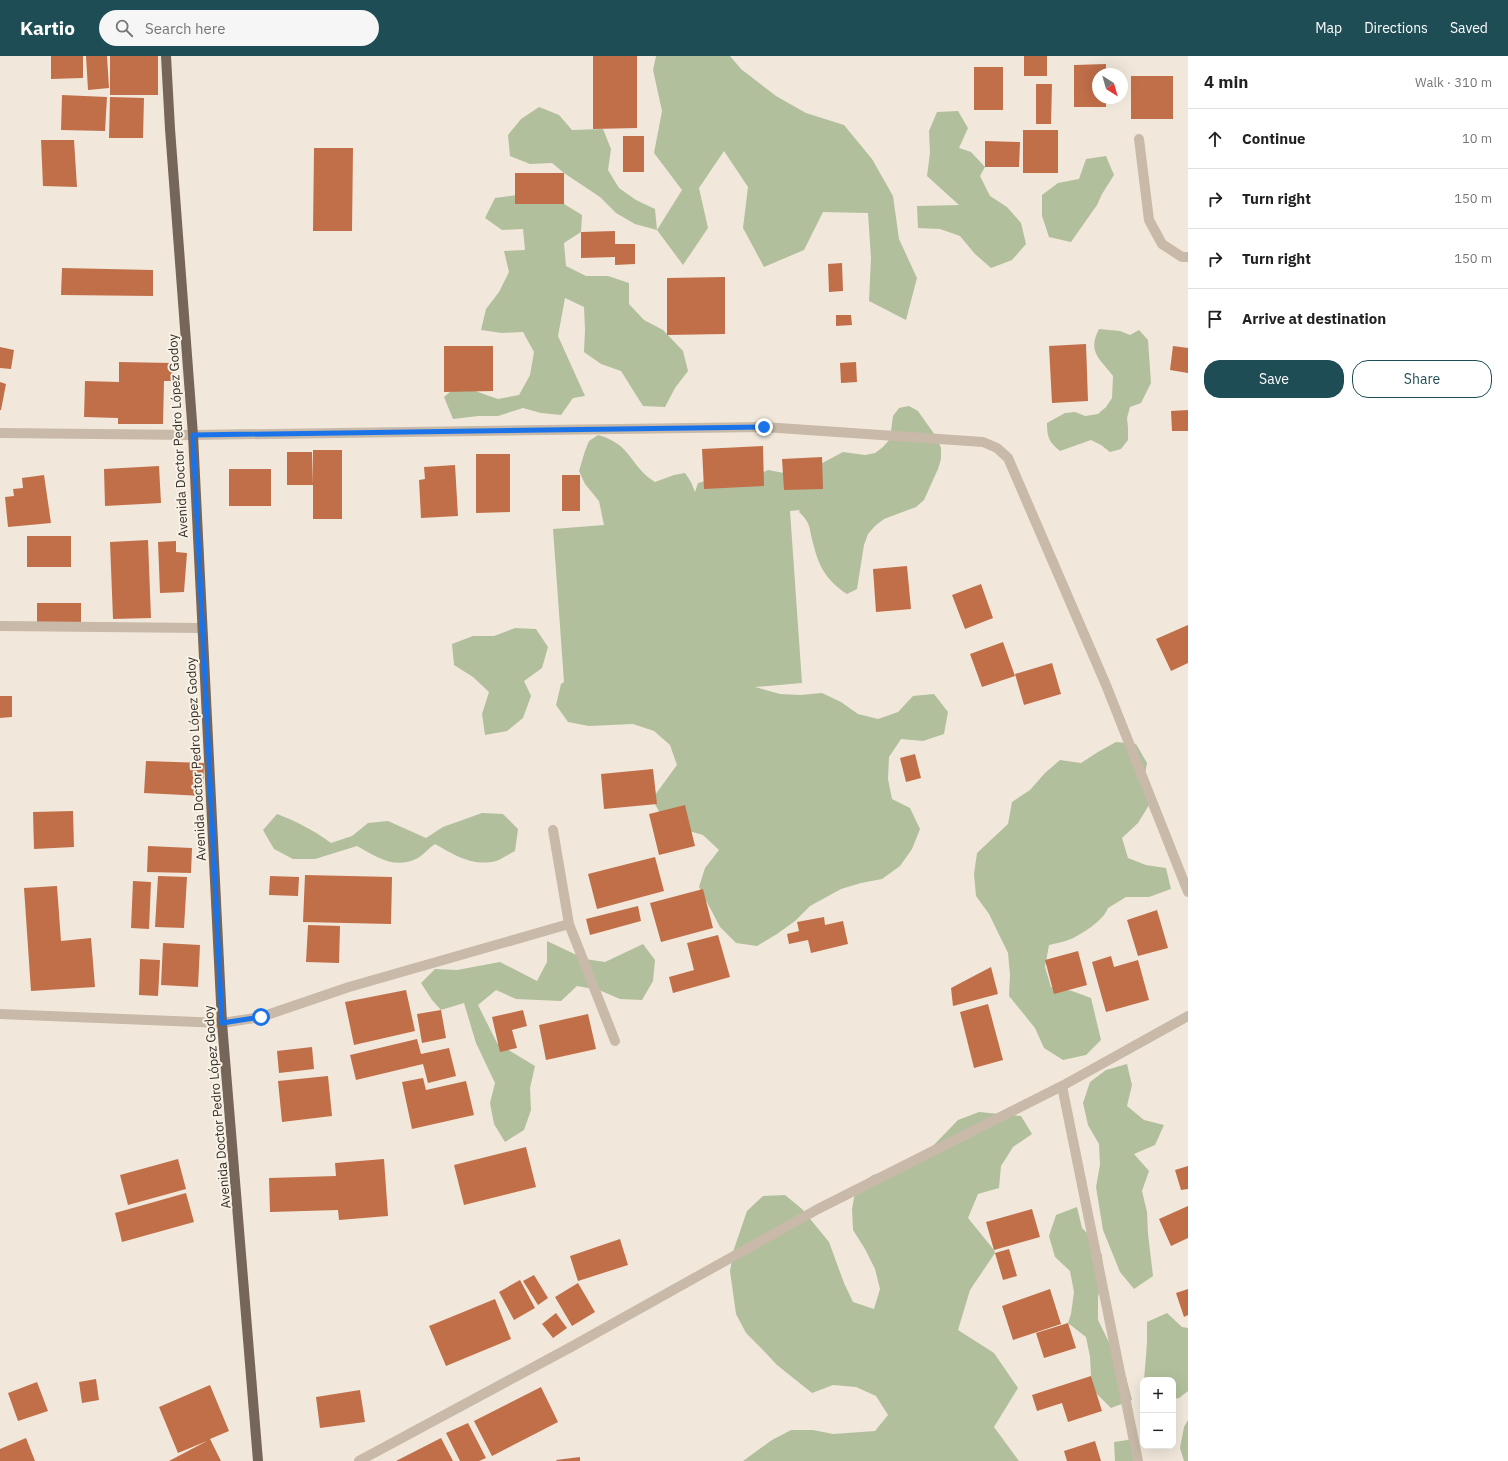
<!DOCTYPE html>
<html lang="en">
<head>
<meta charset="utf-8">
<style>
  body { margin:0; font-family:"IBM Plex Sans",sans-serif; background:#f6f6f6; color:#222 }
  .controls { position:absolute; right:12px; bottom:12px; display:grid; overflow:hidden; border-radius:8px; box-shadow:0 4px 16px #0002 }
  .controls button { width:36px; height:36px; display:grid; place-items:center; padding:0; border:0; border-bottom:1px solid #e0e0e0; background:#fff; color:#222; font:20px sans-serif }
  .compass { position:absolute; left:1092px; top:12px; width:36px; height:36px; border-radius:50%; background:#fff; box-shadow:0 4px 16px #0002; rotate:143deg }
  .stop { position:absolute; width:12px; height:12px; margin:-9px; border:3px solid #1a73e8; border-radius:50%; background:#fff }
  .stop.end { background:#1a73e8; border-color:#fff; box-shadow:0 1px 4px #0008 }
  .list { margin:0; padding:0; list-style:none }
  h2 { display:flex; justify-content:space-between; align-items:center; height:52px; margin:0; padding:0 16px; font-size:17px }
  h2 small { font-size:13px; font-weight:400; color:#767676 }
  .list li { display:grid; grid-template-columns:26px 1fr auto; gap:12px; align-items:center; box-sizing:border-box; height:60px; padding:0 16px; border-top:1px solid #e0e0e0 }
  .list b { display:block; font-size:15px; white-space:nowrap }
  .list em { font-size:13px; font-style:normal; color:#767676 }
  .actions { display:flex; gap:8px; padding:12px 16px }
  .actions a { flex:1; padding:9px 0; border:1px solid #1f4d55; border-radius:16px; text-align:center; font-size:14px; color:#1f4d55 }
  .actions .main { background:#1f4d55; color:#fff }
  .icon { flex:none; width:22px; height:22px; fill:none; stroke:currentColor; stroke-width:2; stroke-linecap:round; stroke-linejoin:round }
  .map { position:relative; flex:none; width:1188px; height:1405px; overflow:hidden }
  header { display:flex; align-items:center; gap:24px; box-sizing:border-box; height:56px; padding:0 20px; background:#1f4d55; color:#fff }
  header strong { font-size:19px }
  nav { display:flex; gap:22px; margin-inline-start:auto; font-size:14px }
  .search { width:280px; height:36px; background:#f6f6f6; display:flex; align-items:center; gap:10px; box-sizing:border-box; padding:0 14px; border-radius:22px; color:#767676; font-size:15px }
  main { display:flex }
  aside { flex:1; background:#fff }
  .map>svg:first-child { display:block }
  .green { fill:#b1bf9c }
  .building { fill:#c16f49 }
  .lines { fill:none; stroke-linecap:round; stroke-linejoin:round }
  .street { stroke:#c8b9a8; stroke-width:10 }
  .primary { stroke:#766559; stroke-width:10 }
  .route { stroke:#1a73e8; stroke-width:5 }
  .labels { text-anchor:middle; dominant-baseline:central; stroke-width:4; stroke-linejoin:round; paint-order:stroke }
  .street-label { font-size:13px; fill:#352d28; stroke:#f9f2e7 }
</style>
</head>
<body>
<header>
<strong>Kartio</strong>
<div class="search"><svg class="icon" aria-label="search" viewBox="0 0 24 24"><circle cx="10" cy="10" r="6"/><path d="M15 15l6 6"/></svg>Search here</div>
<nav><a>Map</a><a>Directions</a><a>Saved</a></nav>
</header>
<main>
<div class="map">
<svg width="1188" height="1405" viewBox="0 0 1188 1405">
  <rect width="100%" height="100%" fill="#f1e8db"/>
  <path class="green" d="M 656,0 L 730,0 L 741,13 L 776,40 L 806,57 L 844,69 L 872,103 L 893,140 L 899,183 L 917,222 L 906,264 L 869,245 L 871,202 L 868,157 L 823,156 L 804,194 L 764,211 L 743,172 L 748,131 L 724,95 L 699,132 L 708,172 L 683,209 L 657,174 L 635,168 L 616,157 L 600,141 L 564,117 L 552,107 L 530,108 L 510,100 L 508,79 L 521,63 L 539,51 L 559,59 L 572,74 L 603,73 L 611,93 L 608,114 L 619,132 L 636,144 L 655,153 L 657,174 L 682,134 L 654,97 L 662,55 L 653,14 Z
    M 958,55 L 968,72 L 959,92 L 971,96 L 985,111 L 980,120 L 990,140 L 1007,151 L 1021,167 L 1026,188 L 1012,204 L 991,212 L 975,198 L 960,180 L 940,173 L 918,172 L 917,150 L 959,149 L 927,120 L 930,97 L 929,75 L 937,56 Z
    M 1106,100 L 1114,119 L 1102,138 L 1097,149 L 1071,186 L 1049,181 L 1042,160 L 1042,139 L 1058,127 L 1079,123 L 1086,103 Z
    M 518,139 L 564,148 L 582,159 L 581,176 L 564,187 L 566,210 L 586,220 L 608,220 L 629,227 L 629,248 L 644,264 L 663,274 L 683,295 L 688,315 L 675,332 L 665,351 L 643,350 L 621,315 L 601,308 L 584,296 L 585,274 L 584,251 L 565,242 L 558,280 L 585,340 L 573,342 L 561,359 L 541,357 L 523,352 L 498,360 L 478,360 L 453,363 L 444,341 L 458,329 L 498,343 L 519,339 L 530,319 L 534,296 L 523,276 L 502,277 L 481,274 L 486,253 L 499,236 L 509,216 L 504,195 L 525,194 L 523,173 L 502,174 L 485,162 L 495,142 Z
    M 1099,273 L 1120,275 L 1130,279 L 1139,274 L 1148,284 L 1151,327 L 1141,347 L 1130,351 L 1127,362 L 1128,372 L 1128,384 L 1121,393 L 1110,396 L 1101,389 L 1091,384 L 1060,395 C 1049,386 1047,381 1047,367 L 1065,357 L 1075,356 L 1085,360 L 1098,358 L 1106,351 L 1112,342 L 1113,320 C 1100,303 1087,296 1099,273 Z
    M 909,350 L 918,355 L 937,382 L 941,392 L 941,403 L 938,413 L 924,444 L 916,451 L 884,463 L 875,470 L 868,478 L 864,489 L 857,533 L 847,538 C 826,524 819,511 813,487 C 809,472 811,467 799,456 L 800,454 L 790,455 L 802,627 L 755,631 L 780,638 L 800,639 L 822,637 L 841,646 L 858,658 L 878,663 L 898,656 L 913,640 L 934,638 L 948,656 L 944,678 L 923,685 L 901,683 L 889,701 L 888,723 L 892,743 L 910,752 L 920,773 L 912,793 L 900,810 L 882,823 L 861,827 L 841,833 L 810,850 L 795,865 L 777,878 L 757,890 L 736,887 L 720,871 L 699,831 L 705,812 L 719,794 L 703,779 L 682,773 L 663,762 L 652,743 L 677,709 L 670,689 L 654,675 L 633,668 L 589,670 L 568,666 L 556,649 L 561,628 L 564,626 L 553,473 L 604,469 L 599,445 L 585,428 L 579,415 L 585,395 L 589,385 L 598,379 C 632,388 630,411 655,426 L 674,419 L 685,417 L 691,426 L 695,436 L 698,427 L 709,424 L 759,418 L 768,414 L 789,418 L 815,411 L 843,396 L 865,399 L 875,397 L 883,391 L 890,383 L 893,360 L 899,352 Z
    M 515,572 L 536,573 L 548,591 L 542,612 L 524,625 L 531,640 L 523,662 L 507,675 L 485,679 L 482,658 L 489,636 L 473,621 L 454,609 L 452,588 L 473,580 L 494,580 Z
    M 1116,686 L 1136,688 L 1147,707 L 1143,728 L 1149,749 L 1138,767 L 1122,782 L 1128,802 L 1146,809 L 1166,812 L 1171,833 L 1149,841 L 1126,841 L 1108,852 C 1104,864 1082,878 1071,883 C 1064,886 1056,887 1049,889 L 1045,911 L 1051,931 L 1072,935 L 1091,942 L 1101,984 L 1086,999 L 1063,1004 L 1044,992 L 1035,972 L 1009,940 L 1010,919 L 1008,897 L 989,858 L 976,840 L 974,818 L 977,797 L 1008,768 L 1012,746 L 1030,734 L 1045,717 L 1060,704 L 1081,707 L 1098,696 Z
    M 482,757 L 503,758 L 518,773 L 515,795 C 509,798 502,803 496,805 C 473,811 454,799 435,788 C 429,792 424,798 418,802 C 394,814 377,801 357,790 L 315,803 L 293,803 L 274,793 L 263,774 L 277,758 C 298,766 313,774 331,787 L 352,780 L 368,767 L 388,765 L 426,782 L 443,771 Z
    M 547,885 L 585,903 L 605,906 L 643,888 L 655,904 L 653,925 L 642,944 L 620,943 L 599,934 L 577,930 L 561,945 L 516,943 L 496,934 L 478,949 L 497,987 L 535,1010 L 530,1032 L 531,1054 L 524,1074 L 505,1086 L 494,1068 L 490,1047 L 495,1027 L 476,987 L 464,947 L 441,954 L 432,944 L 421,927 L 435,913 L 457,914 L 500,906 L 537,925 L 547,906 Z
    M 1127,1008 L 1132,1029 L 1127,1050 L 1144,1064 L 1164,1069 L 1155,1089 L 1134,1098 L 1149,1115 L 1142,1135 L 1147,1156 L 1148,1178 L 1153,1220 L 1134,1233 L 1120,1216 L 1103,1174 L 1096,1131 L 1100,1109 L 1099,1088 L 1088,1069 L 1083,1047 L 1090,1026 L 1106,1014 Z
    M 979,1056 L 1021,1060 L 1032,1078 L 1013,1091 L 1001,1110 L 999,1132 L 978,1138 L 968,1162 L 994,1194 L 995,1197 L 970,1234 L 958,1274 L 994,1297 L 1018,1332 L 994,1371 L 1019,1405 L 743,1405 L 772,1384 L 791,1374 L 813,1374 L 833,1378 L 875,1375 L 888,1359 L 876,1340 L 856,1331 L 833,1329 L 812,1337 L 777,1309 L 761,1292 L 746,1277 L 736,1258 L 730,1215 L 734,1193 L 747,1155 L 763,1140 L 785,1139 L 802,1153 L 829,1186 L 844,1227 L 853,1246 L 874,1253 L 880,1233 L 875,1213 L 865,1193 L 853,1174 L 852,1153 L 856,1131 L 873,1119 L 893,1114 L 929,1094 L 958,1064 Z
    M 1077,1151 L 1082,1172 L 1091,1181 L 1102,1199 L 1103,1219 L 1098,1241 L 1098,1264 L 1126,1321 L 1132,1344 L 1111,1352 L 1096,1337 L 1091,1320 L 1090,1301 L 1086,1281 L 1068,1267 L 1071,1258 L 1074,1236 L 1070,1215 L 1055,1201 L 1049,1180 L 1056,1159 Z
    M 1167,1257 L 1182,1271 L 1188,1272 L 1188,1335 L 1179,1342 L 1173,1343 L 1173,1324 L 1144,1324 L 1147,1287 L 1147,1266 Z
    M 1188,1364 L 1188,1405 L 1184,1405 L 1180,1392 L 1184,1371 Z
    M 1134,1383 L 1137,1405 L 1115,1405 L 1114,1386 Z"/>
  <path class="building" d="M 51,0 L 83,0 L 83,22 L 51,23 Z
    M 86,0 L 107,0 L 109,32 L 88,34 Z
    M 110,0 L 158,0 L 158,39 L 110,39 Z
    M 593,0 L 637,0 L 637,72 L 593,73 Z
    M 1024,0 L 1047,0 L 1047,20 L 1024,20 Z
    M 1106,8 L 1106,18 L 1098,18 L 1098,42 L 1106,42 L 1106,51 L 1074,51 L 1074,9 Z
    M 974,11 L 1003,11 L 1003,54 L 974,54 Z
    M 1131,20 L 1173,20 L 1173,63 L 1131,63 Z
    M 1036,28 L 1052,28 L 1051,68 L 1036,68 Z
    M 62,39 L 107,41 L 105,75 L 61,74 Z
    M 110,41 L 144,42 L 143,82 L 109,82 Z
    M 1023,74 L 1058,74 L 1058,117 L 1023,117 Z
    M 623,80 L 644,80 L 644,116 L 623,116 Z
    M 41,84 L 74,84 L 77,131 L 43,130 Z
    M 985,85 L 1020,86 L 1019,111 L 985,111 Z
    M 314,92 L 353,92 L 352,175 L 313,175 Z
    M 515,117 L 564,117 L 564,148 L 515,148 Z
    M 615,175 L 615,188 L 635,188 L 635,208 L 615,209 L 615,201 L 581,202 L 581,176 Z
    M 842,207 L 843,235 L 829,236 L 828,208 Z
    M 62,212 L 153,214 L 153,240 L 61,239 Z
    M 725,221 L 725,278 L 667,279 L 667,222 Z
    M 836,259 L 851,259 L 852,269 L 836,270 Z
    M 1086,288 L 1088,345 L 1052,347 L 1049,290 Z
    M 444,290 L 493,290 L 493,335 L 444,336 Z
    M 1173,290 L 1188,292 L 1188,317 L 1170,314 Z
    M 0,291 L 14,294 L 11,313 L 0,312 Z
    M 119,306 L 173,307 L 173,325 L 164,325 L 163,368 L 118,368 L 118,362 L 84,361 L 85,325 L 119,326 Z
    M 856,306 L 857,326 L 841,327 L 840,307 Z
    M 0,326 L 6,328 L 1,354 L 0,354 Z
    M 1188,354 L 1188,375 L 1172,375 L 1171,355 Z
    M 763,390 L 764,430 L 704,433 L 702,393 Z
    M 313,394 L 342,394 L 342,463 L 313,463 Z
    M 287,396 L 312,396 L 313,429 L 287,429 Z
    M 476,398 L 510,398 L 510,456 L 476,457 Z
    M 822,401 L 823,433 L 784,434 L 782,403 Z
    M 455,409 L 458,460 L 421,462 L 419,424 L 425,423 L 424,411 Z
    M 159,410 L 161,447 L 105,450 L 104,413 Z
    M 229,413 L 271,413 L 271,450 L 229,450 Z
    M 44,419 L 51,467 L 8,471 L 5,441 L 14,440 L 13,433 L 23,432 L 22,422 Z
    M 562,419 L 580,419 L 580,455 L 562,455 Z
    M 27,480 L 71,480 L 71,511 L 27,511 Z
    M 148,484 L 151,562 L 113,563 L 110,486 Z
    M 176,485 L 176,496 L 187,497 L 184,536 L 160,537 L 158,486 Z
    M 907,510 L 911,553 L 876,556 L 873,513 Z
    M 981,528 L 993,562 L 965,573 L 952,539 Z
    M 37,547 L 81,547 L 81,566 L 37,566 Z
    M 1188,569 L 1188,607 L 1171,615 L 1156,583 Z
    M 1003,586 L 1015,620 L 982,631 L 970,598 Z
    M 1052,607 L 1061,638 L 1024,649 L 1015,618 Z
    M 0,640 L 12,640 L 12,661 L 0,662 Z
    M 915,698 L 921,722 L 906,726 L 900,702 Z
    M 146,705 L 204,707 L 203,740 L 144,737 Z
    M 653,713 L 657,748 L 604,753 L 601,718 Z
    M 685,749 L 695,790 L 659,799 L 649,758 Z
    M 73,755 L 74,791 L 34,793 L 33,756 Z
    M 148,790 L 192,792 L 191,817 L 147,816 Z
    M 655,801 L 664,835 L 597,853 L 588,818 Z
    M 305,819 L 392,821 L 391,868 L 303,866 Z
    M 158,820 L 187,821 L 184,872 L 155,871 Z
    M 270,820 L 299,821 L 298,840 L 269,839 Z
    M 133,825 L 151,826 L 149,873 L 131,872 Z
    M 57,830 L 61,885 L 91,882 L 95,931 L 31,935 L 24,832 Z
    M 703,833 L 713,872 L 661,886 L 650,847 Z
    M 638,850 L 641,865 L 590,879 L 586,863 Z
    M 1157,854 L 1168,892 L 1138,900 L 1127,864 Z
    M 824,861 L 825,869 L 843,865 L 848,888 L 811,897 L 808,884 L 789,888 L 787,878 L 799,875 L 797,866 Z
    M 308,869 L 340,870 L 339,907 L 306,906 Z
    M 718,879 L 730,921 L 673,937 L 669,921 L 694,914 L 687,887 Z
    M 163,887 L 200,889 L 198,931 L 161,929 Z
    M 1078,895 L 1087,929 L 1054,938 L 1045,904 Z
    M 1111,900 L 1114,911 L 1138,904 L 1149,944 L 1106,956 L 1092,906 Z
    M 140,903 L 160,904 L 158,940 L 139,939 Z
    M 991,911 L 998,938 L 953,950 L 951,932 Z
    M 406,934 L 415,975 L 354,989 L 345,946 Z
    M 988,948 L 1003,1004 L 974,1012 L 960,956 Z
    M 441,954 L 446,982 L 422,987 L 417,958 Z
    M 523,954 L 527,970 L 512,974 L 517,992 L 500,996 L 492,961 Z
    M 588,958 L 596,993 L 546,1004 L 539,969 Z
    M 417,983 L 421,998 L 449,992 L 456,1020 L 428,1027 L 423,1008 L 356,1024 L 350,999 Z
    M 312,991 L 314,1013 L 279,1017 L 277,995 Z
    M 328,1020 L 332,1060 L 282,1066 L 278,1025 Z
    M 423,1022 L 426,1034 L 466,1025 L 474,1059 L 412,1073 L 402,1026 Z
    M 526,1091 L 536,1131 L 464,1149 L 454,1109 Z
    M 178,1103 L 186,1133 L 128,1149 L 120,1119 Z
    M 384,1103 L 388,1160 L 339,1164 L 338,1154 L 270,1156 L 269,1122 L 336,1120 L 335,1107 Z
    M 1188,1110 L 1188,1133 L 1181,1134 L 1175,1114 Z
    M 186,1137 L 194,1166 L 122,1186 L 115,1157 Z
    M 1188,1150 L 1188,1182 L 1171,1190 L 1159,1163 Z
    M 1032,1153 L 1040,1181 L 994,1194 L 986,1166 Z
    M 620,1183 L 628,1209 L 578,1225 L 570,1200 Z
    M 1009,1193 L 1017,1220 L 1003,1224 L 995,1197 Z
    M 534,1219 L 548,1242 L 538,1249 L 523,1225 Z
    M 520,1224 L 535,1252 L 514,1264 L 499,1236 Z
    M 578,1227 L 595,1256 L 572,1270 L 555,1241 Z
    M 1050,1233 L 1061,1268 L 1013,1284 L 1002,1250 Z
    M 1188,1233 L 1188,1259 L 1184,1261 L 1176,1237 Z
    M 495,1243 L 511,1283 L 446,1310 L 429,1270 Z
    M 556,1257 L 567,1272 L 553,1282 L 542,1268 Z
    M 1068,1267 L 1076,1292 L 1044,1302 L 1036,1277 Z
    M 1091,1320 L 1102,1355 L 1068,1366 L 1062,1347 L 1037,1355 L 1032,1339 Z
    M 96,1323 L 99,1344 L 82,1347 L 79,1326 Z
    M 37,1326 L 48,1355 L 18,1365 L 8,1337 Z
    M 210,1329 L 229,1375 L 210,1383 L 221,1405 L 169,1405 L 207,1385 L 178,1397 L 159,1351 Z
    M 541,1331 L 558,1366 L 492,1400 L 474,1365 Z
    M 360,1334 L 365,1366 L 320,1372 L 316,1341 Z
    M 468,1367 L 486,1402 L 479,1405 L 460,1405 L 446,1377 Z
    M 26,1382 L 35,1405 L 0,1405 L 0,1393 Z
    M 441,1382 L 453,1405 L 396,1405 Z
    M 1095,1385 L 1101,1405 L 1067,1405 L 1064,1395 Z
    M 580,1401 L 580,1405 L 557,1405 L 556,1404 Z"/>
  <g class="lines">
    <path class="street" d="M 1139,83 L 1149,164 L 1162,188 L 1182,201 L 1188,201
      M 0,377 L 193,379 L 764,371 L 983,386 L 997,392 L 1008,402 L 1106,629 L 1188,836
      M 0,570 L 202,572
      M 553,774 L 569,868 L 615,985
      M 0,958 L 222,967 L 261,961 L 349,931 L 569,868
      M 1062,1030 L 1138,1405
      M 359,1405 L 571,1291 L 818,1153 L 1062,1030 L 1188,960"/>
    <path class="primary" d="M 166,0 L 170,73 L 193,379 L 222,967 L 258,1405"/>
  </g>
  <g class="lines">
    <path class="route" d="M 261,961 L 222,967 L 193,379 L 764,371"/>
  </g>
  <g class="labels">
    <g class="street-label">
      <text transform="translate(178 380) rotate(-93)">Avenida Doctor Pedro López Godoy</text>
      <text transform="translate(196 703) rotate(-93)">Avenida Doctor Pedro López Godoy</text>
      <text transform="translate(217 1051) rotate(-95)">Avenida Doctor Pedro López Godoy</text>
    </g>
  </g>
</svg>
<div class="controls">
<button>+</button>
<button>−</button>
</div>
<svg class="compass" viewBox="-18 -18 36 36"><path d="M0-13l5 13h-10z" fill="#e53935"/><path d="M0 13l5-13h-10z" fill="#767676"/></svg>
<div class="stop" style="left:261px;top:961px"></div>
<div class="stop end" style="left:764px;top:371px"></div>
</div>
<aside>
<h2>4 min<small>Walk · 310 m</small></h2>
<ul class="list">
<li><svg class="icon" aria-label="ahead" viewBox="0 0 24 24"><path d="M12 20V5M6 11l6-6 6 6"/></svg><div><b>Continue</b></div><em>10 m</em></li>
<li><svg class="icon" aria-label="right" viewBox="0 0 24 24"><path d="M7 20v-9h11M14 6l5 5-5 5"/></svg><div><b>Turn right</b></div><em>150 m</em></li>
<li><svg class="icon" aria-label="right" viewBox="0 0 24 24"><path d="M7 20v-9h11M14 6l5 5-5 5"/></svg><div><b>Turn right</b></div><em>150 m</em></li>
<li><svg class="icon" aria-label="arrive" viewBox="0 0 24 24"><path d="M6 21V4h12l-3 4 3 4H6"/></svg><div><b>Arrive at destination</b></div></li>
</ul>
<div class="actions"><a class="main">Save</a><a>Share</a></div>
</aside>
</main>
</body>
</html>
